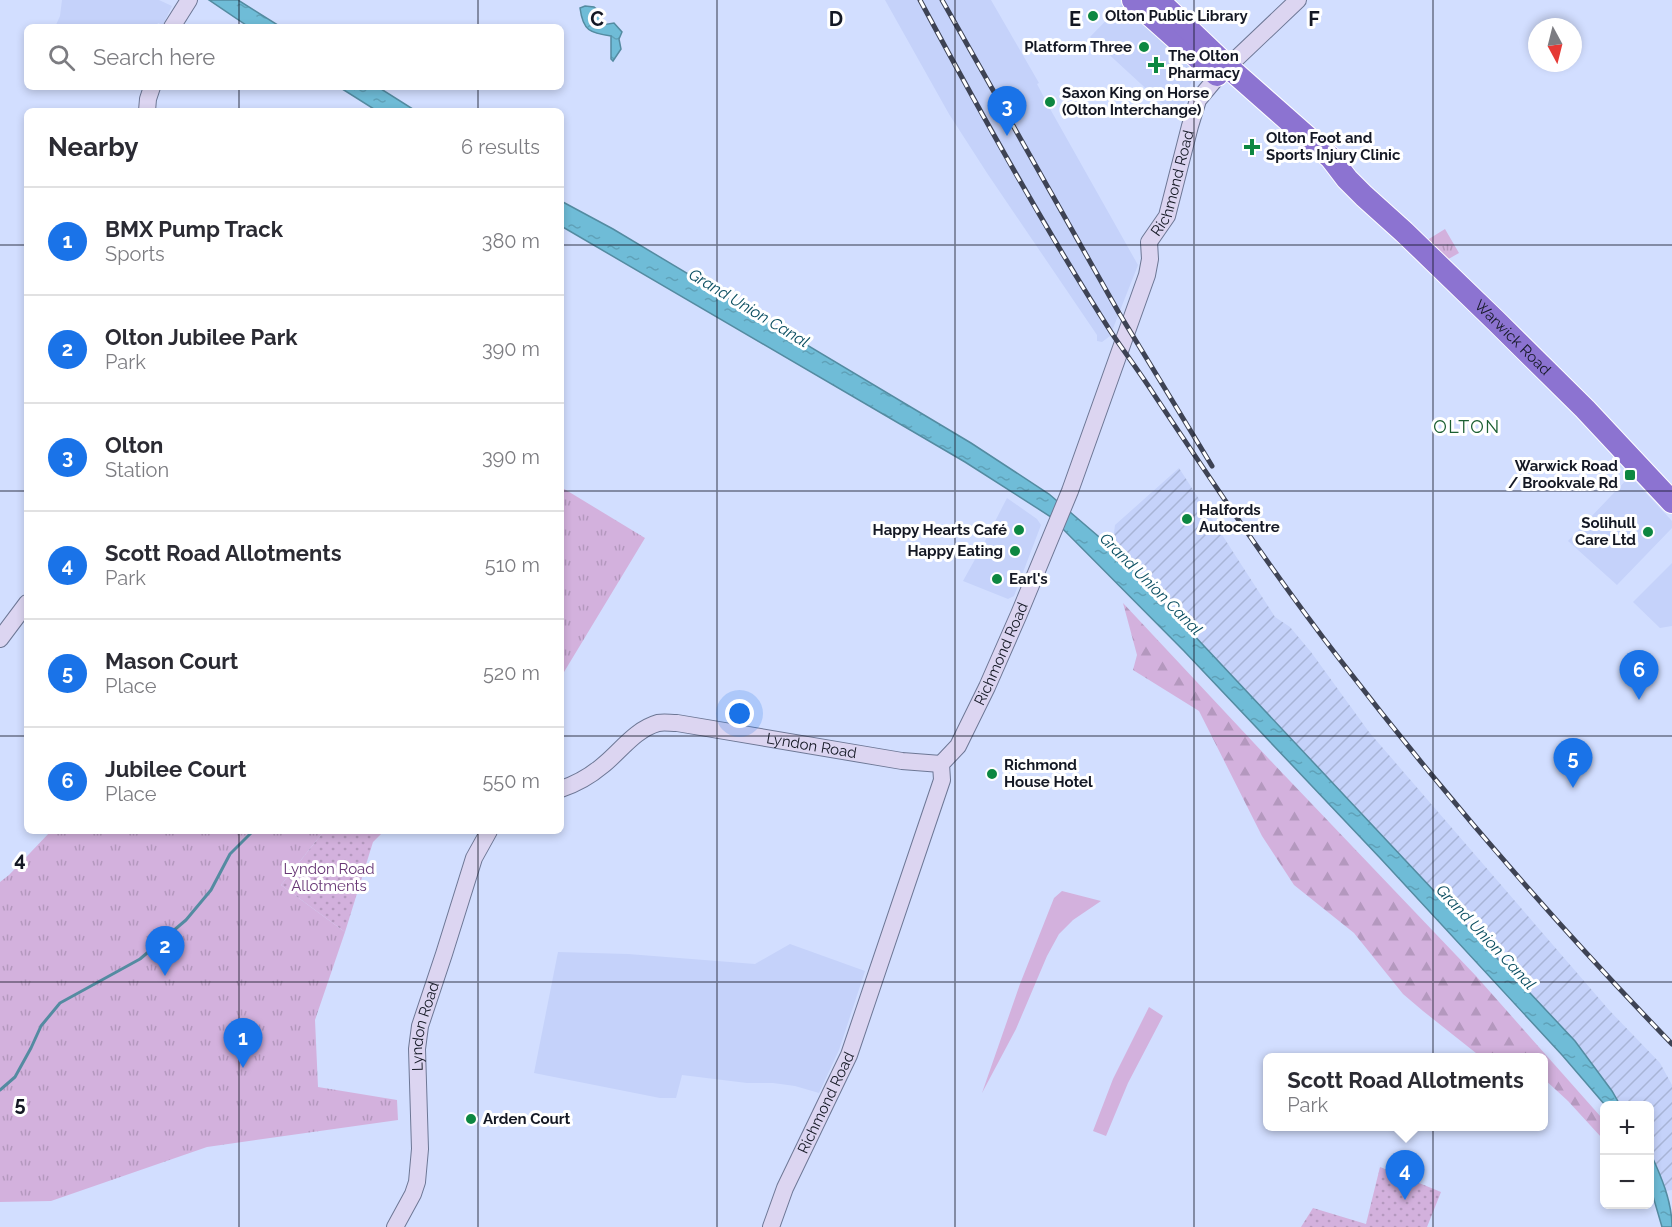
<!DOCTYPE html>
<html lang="en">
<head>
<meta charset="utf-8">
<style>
  body { margin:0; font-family:Raleway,sans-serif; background:#f2f2f3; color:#2b2b33 }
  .controls { position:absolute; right:18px; bottom:18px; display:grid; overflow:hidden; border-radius:9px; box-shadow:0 3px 9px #0003 }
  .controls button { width:54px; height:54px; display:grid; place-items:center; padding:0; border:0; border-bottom:2px solid #e1e1e2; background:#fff; color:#2b2b33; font:30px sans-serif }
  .compass { position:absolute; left:1528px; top:18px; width:54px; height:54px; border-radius:50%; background:#fff; box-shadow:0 3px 9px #0003; rotate:173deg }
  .you { position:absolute; left:740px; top:714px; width:21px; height:21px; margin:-15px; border:4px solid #fff; border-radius:50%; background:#1a73e8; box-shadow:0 0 0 9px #1a73e833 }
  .badge { display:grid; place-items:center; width:39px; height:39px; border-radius:50%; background:#1a73e8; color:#fff; font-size:20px; font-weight:700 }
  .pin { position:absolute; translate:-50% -50px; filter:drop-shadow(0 2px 3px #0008) }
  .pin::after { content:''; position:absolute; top:32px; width:21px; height:18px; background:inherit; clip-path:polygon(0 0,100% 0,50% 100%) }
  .popup { position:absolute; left:1263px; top:1053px; width:285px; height:78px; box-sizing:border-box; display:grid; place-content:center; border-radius:9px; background:#fff; filter:drop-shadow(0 2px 4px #0005); font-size:20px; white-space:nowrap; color:#7c7c81 }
  .popup b { font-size:22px; color:#2b2b33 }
  .popup::after { content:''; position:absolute; left:50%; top:100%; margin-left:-12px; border:12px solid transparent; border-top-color:#fff }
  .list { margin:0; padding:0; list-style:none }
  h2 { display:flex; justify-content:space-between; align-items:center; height:78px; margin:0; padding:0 24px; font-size:26px }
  h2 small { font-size:20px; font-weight:400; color:#7c7c81 }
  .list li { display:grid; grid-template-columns:39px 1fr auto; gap:18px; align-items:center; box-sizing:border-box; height:108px; padding:0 24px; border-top:2px solid #e1e1e2 }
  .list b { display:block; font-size:22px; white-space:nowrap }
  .list p { margin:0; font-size:20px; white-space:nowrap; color:#7c7c81 }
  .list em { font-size:20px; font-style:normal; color:#7c7c81 }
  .icon { flex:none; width:33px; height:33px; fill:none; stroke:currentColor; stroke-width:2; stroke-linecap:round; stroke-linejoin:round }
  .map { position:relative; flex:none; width:1672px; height:1227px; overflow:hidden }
  .search { position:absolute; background:#fff; box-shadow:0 3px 9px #0003; left:24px; top:24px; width:540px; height:66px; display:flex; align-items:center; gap:15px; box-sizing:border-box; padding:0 21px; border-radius:9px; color:#7c7c81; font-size:22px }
  .panel { position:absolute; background:#fff; box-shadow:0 3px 9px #0003; left:24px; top:108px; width:540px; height:726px; border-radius:9px }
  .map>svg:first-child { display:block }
  .built { fill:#c5d2fa }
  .industrial { fill:url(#industrial-furrows) }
  .grass { fill:#d3b1dd }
  .forest { fill:url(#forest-firs) }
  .park { fill:url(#park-tufts) }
  .garden { fill:url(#garden-dots) }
  .water { fill:url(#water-ripples); stroke:#548ba1; stroke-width:1.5 }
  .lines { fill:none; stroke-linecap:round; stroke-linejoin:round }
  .stream { stroke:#548ba1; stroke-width:3 }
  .secondary-casing { stroke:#6d7795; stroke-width:18 }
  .highway-casing { stroke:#fff; stroke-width:24 }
  .secondary { stroke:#dcd5f1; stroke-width:16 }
  .highway { stroke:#8c73d1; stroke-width:22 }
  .rail-casing { stroke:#3e4354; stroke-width:5 }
  .rail { stroke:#fff; stroke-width:3; stroke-dasharray:9; stroke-linecap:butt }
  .grid { fill:none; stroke:#141824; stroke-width:1.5; stroke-opacity:0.55 }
  .poi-dot { fill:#0d8741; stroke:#fff; stroke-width:2 }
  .labels { text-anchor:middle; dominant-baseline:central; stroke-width:6; stroke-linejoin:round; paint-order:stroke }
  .poi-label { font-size:15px; font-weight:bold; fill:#141824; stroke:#fff; text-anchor:start }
  .street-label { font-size:15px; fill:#141824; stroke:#fff }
  .park-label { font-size:15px; fill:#673675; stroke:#fff }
  .water-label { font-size:16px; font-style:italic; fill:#0a4e61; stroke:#fff }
  .quarter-label { font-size:18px; letter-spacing:1.5px; fill:#1b5f32; stroke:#fff }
  .grid-label { font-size:20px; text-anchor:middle; font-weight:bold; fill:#141824; stroke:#fff; stroke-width:6; stroke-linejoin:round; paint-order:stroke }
</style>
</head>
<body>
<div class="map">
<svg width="1672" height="1227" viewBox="0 0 1672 1227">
  <defs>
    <pattern id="industrial-furrows" width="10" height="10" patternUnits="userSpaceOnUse" patternTransform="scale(1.5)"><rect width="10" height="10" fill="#c5d2fa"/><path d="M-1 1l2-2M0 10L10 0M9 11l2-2" fill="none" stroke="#a8b4d6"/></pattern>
    <pattern id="forest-firs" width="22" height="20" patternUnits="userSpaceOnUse" patternTransform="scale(1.5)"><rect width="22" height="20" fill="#d3b1dd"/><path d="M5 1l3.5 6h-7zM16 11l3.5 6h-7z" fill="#b498be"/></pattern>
    <pattern id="park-tufts" width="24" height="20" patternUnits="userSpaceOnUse" patternTransform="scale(1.5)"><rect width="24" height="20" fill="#d3b1dd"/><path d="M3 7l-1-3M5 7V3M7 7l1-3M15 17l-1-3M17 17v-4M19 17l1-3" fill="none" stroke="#b498be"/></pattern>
    <pattern id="garden-dots" width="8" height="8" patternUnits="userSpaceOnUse" patternTransform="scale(1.5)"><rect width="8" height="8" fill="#d3b1dd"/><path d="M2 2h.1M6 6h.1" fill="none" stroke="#b498be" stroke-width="1.8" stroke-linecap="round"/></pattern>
    <pattern id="water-ripples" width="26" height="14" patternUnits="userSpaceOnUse" patternTransform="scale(1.5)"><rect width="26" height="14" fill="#6fbcd7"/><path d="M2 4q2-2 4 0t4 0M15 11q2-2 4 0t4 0" fill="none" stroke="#5fa1b8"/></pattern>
  </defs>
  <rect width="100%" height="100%" fill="#d2deff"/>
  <path class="built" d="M 62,0 L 159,0 L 172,6 L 163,25 L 158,23 L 156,27 L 55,27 L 60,16 Z
    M 885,0 L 991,0 L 1039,83 L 1037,84 L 1049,107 L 1138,265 L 1110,336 L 1102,342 L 1097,341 L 1097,335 L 987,173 L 949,114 Z
    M 1123,3 L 1195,71 L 1179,119 L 1090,37 Z
    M 1630,476 L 1672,521 L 1672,528 L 1617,585 L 1568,541 Z
    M 1007,498 L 1037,519 L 1041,525 L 1014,596 L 1008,599 L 963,581 L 984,543 Z
    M 1672,563 L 1672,626 L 1660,628 L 1633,602 Z
    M 790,944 L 865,971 L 839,1050 L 819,1093 L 795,1086 L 773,1083 L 747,1083 L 682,1075 L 676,1098 L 660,1098 L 534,1073 L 558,952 L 628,954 L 755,964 Z"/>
  <path class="industrial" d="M 1179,468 L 1275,617 L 1290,627 L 1311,652 L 1369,732 L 1609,1010 L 1660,1063 L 1672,1085 L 1672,1190 L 1665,1191 L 1659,1172 L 1650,1152 L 1650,1106 L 1621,1105 L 1575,1041 L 1112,548 L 1115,525 Z"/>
  <path class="grass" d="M 1062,891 L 1101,901 L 1073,920 L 1059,934 L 1047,956 L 1016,1029 L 982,1093 L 1020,984 L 1054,898 Z
    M 1149,1007 L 1163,1016 L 1128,1083 L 1106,1136 L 1093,1131 L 1113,1079 Z"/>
  <path class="forest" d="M 1123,603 L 1268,758 L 1476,976 L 1601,1117 L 1604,1121 L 1604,1144 L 1601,1137 L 1568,1101 L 1543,1078 L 1543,1058 L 1516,1057 L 1511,1054 L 1508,1057 L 1481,1057 L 1423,1011 L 1403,994 L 1354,933 L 1294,885 L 1262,836 L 1199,711 L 1133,670 L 1137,655 Z"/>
  <path class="park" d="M 1445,229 L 1459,253 L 1445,261 L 1424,242 Z
    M 561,487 L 645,538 L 561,677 Z
    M 51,831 L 324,831 L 281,885 L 345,932 L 315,1020 L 318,1087 L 397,1100 L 398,1120 L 207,1147 L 51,1201 L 0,1202 L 0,882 L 9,875 Z"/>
  <path class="garden" d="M 324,831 L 384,831 L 373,842 L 345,932 L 281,885 Z
    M 1380,1167 L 1441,1192 L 1427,1227 L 1301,1227 L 1313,1208 L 1366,1224 Z"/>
  <path class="water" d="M 209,0 L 238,0 L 281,27 L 249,27 Z
    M 585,6 L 594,7 L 600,12 L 602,25 L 614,23 L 622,32 L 619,39 L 621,49 L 613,61 L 611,59 L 611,36 C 590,33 583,31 580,8 Z
    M 339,87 L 378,87 L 416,111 L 377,111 Z
    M 561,201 L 613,229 L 971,443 L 1049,494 L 1112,548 L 1575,1041 L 1612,1091 L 1620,1105 L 1605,1105 L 1562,1055 L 1381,859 L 1184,651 L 1051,517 L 965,462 L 561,226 Z
    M 1650,1152 C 1661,1176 1672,1201 1672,1227 L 1662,1227 L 1650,1186 Z"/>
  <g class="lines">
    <path class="stream" d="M 0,1090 L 15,1077 L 31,1048 L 41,1026 L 60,1003 L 140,959 L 186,920 L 211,890 L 230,854 L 253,831"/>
    <g class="secondary-casing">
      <g id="secondary">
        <path d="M 172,27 L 189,0"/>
        <path d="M 147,111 L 148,99 L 152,87"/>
        <path d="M 0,639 L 27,603"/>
        <path id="s1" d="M 561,789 C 576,784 589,777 602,766 C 620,752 634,730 658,723 C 664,722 670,723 677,723 L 902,761 L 941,764"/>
        <path id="s2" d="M 395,1227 L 413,1194 L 417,1182 L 420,1149 L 417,1049 L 420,1026 L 444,954 L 474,858 L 489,831"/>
        <path id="s3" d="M 771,1227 L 785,1188 L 849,1055 L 942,780 L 941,764 L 958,746 L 987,687 L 1019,614 L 1070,491 L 1147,275 L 1150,259 L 1149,242 L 1167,216 L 1190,126 L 1198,100 L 1218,76 L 1298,0"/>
      </g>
    </g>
    <g class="highway-casing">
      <g id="highway">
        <path d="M 1133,0 L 1217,75"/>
        <path id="s4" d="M 1158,0 L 1228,67 L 1331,158 L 1347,179 L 1364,196 L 1404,232 L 1496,321 L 1585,409 L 1672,502"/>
      </g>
    </g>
    <use href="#secondary" class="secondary"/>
    <use href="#highway" class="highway"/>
    <g class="rail-casing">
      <path id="rail" d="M 920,0 C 980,112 1042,224 1111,332 C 1125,353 1141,374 1155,396 C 1215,486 1275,576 1341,661 C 1444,795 1555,923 1672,1044
        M 942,0 L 1119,313 L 1212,466"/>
    </g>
    <use href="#rail" class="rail"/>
  </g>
  <path class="grid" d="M 239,0 L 239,27M 478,0 L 478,27M 717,0 L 717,1227M 955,0 L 955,1227M 1194,0 L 1194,1227M 1433,0 L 1433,1227M 239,87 L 239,111M 478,87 L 478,111M 0,245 L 27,245M 561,245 L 1672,245M 0,491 L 27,491M 561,491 L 1672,491M 0,736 L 27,736M 561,736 L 1672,736M 239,831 L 239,1227M 478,831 L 478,1227M 0,982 L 1672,982"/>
  <g class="poi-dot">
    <circle cx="1093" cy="16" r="6"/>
    <circle cx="1144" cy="47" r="6"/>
    <path d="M1153 56h6v6h6v6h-6v6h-6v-6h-6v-6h6z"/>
    <circle cx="1050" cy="102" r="6"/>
    <path d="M1249 138h6v6h6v6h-6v6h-6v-6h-6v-6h6z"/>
    <rect x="1624" y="469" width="12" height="12" rx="3"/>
    <circle cx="1187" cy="519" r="6"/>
    <circle cx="1019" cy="530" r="6"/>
    <circle cx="1648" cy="532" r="6"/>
    <circle cx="1015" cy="551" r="6"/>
    <circle cx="997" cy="579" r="6"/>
    <circle cx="992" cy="774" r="6"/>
    <circle cx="471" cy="1119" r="6"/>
  </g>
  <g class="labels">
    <g class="poi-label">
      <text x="1105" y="16">Olton Public Library</text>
      <text x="1132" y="47" text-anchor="end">Platform Three</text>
      <text x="1168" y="56">The Olton<tspan x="1168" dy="17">Pharmacy</tspan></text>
      <text x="1062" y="93">Saxon King on Horse<tspan x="1062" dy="17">(Olton Interchange)</tspan></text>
      <text x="1266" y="138">Olton Foot and<tspan x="1266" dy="17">Sports Injury Clinic</tspan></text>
      <text x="1618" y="466" text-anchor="end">Warwick Road<tspan x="1618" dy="17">/ Brookvale Rd</tspan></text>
      <text x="1199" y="510">Halfords<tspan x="1199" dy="17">Autocentre</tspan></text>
      <text x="1636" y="523" text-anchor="end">Solihull<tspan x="1636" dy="17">Care Ltd</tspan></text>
      <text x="1007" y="530" text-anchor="end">Happy Hearts Café</text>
      <text x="1003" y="551" text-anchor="end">Happy Eating</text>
      <text x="1009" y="579">Earl's</text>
      <text x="1004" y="765">Richmond<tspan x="1004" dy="17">House Hotel</tspan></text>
      <text x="483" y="1119">Arden Court</text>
    </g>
    <g class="street-label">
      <text stroke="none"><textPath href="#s3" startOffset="1126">Richmond Road</textPath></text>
      <text stroke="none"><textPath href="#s4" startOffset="490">Warwick Road</textPath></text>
      <text stroke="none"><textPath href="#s3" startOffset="622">Richmond Road</textPath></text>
      <text stroke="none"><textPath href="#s1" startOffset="274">Lyndon Road</textPath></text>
      <text stroke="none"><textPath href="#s2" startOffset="207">Lyndon Road</textPath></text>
      <text stroke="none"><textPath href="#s3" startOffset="136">Richmond Road</textPath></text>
    </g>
    <g class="park-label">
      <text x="329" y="869">Lyndon Road<tspan x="329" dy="17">Allotments</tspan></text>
    </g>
    <g class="water-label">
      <text transform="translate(749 308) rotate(31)">Grand Union Canal</text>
      <text transform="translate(1151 584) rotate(45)">Grand Union Canal</text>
      <text transform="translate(1486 937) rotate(47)">Grand Union Canal</text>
    </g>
    <g class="quarter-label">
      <text x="1467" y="426">OLTON</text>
    </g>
  </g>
  <g class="grid-label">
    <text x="597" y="26">C</text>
    <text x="836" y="26">D</text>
    <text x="1075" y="26">E</text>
    <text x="1314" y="26">F</text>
    <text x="20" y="866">4</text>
    <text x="20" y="1111">5</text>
  </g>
</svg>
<div class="controls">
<button>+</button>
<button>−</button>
</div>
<svg class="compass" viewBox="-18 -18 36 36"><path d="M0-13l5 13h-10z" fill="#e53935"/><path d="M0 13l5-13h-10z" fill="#7c7c81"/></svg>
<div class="you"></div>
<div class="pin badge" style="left:243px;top:1068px">1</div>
<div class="pin badge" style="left:165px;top:976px">2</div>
<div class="pin badge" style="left:1007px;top:136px">3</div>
<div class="pin badge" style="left:1405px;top:1200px">4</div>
<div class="popup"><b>Scott Road Allotments</b>Park</div>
<div class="pin badge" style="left:1573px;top:788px">5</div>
<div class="pin badge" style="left:1639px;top:700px">6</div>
<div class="search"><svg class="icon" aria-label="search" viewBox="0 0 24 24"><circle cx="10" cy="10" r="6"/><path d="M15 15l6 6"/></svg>Search here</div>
<section class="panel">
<h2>Nearby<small>6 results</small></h2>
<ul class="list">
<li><span class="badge">1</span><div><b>BMX Pump Track</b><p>Sports</p></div><em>380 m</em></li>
<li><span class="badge">2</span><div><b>Olton Jubilee Park</b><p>Park</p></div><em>390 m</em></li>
<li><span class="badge">3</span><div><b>Olton</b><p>Station</p></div><em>390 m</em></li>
<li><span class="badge">4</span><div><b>Scott Road Allotments</b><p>Park</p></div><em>510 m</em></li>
<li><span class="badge">5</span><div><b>Mason Court</b><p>Place</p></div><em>520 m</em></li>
<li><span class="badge">6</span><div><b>Jubilee Court</b><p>Place</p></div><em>550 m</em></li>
</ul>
</section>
</div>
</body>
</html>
